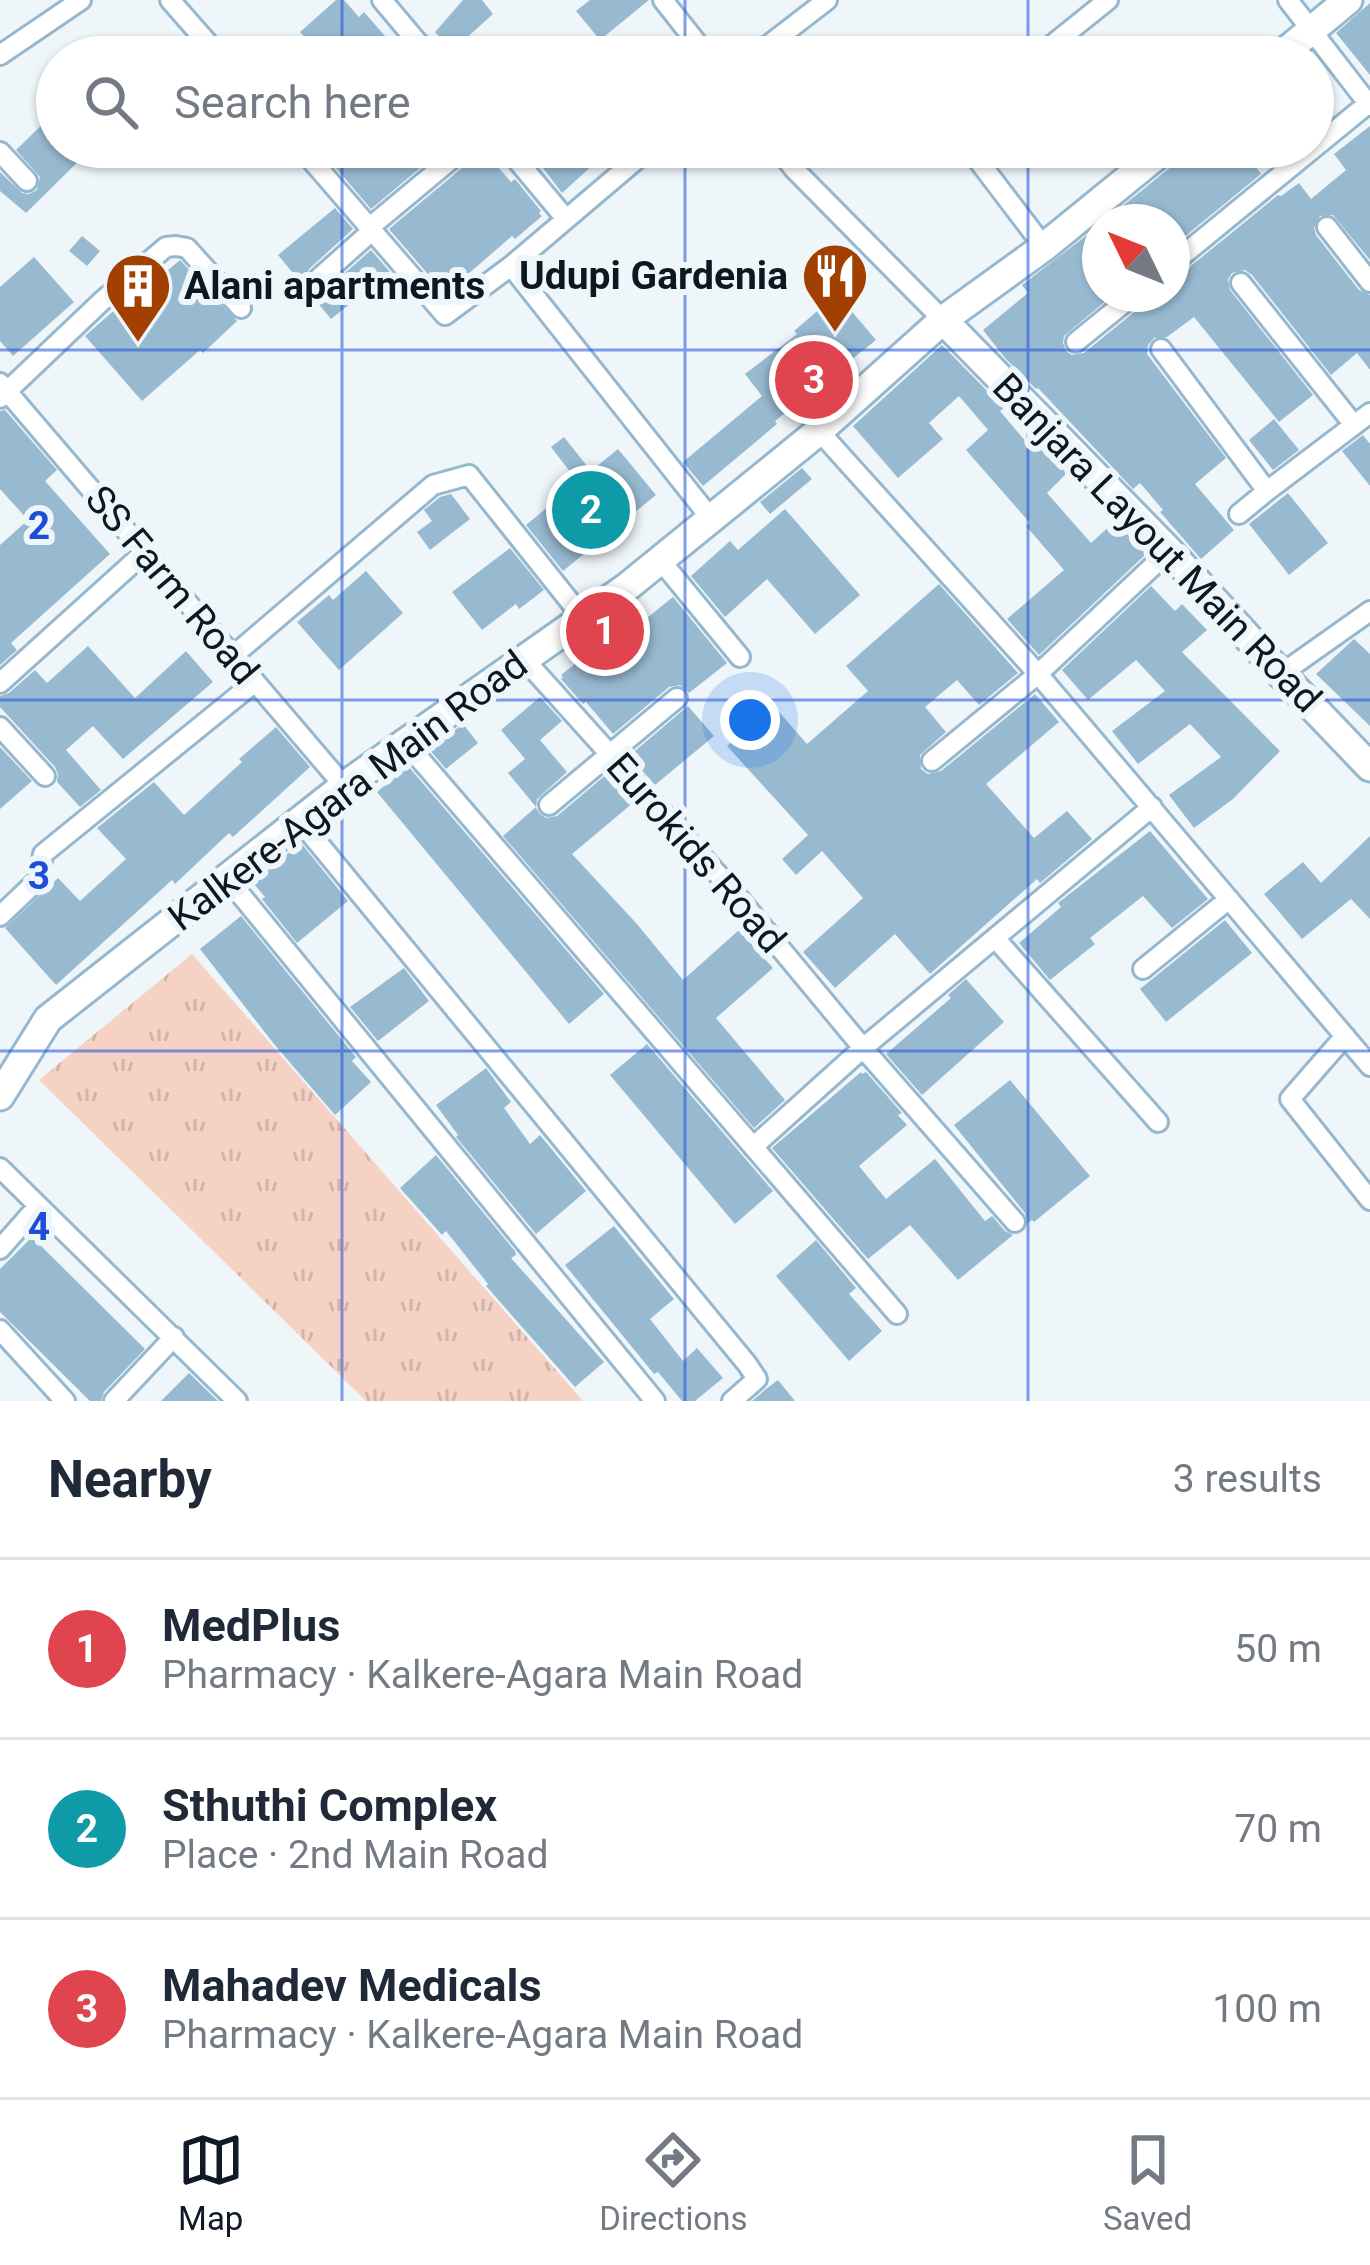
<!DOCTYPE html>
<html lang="en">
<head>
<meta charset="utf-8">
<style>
  body { margin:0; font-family:Roboto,sans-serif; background:#f2f2f3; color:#1f2937 }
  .compass { position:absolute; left:1082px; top:204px; width:108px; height:108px; border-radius:50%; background:#fff; box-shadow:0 3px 9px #0004; rotate:313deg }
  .you { position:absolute; left:750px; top:720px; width:42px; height:42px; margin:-30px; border:9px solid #fff; border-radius:50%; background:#1a73e8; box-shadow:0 0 0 18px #1a73e833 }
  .badge { display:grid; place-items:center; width:78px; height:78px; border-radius:50%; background:#111827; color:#fff; font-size:39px; font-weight:700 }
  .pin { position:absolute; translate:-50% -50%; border:6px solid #fff; box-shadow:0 3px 12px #0006 }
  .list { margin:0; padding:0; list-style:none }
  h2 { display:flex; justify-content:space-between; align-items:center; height:156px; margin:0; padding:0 48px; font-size:51px }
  h2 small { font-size:39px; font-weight:400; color:#747a83 }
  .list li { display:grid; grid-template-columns:78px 1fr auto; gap:36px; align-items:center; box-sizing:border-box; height:180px; padding:0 48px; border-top:3px solid #e0e1e3 }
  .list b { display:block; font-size:45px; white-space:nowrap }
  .list p { margin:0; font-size:39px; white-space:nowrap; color:#747a83 }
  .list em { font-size:39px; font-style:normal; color:#747a83 }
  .icon { flex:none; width:66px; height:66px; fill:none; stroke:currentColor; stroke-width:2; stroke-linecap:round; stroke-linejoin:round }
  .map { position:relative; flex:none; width:1370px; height:1401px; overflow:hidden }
  .search { position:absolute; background:#fff; box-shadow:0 3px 9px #0004; left:36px; right:36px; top:36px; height:132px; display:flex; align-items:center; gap:30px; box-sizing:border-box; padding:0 42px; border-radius:66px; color:#747a83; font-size:45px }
  .sheet { height:696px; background:#fff }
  nav { display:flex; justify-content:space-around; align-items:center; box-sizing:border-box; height:168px; border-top:3px solid #e0e1e3; background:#fff; font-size:33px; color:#747a83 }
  nav a { display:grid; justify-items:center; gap:6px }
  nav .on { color:#111827 }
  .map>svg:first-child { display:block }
  .grass { fill:url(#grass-tufts) }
  .building { fill:#98bad1 }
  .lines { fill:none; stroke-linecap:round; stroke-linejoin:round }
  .street-casing { stroke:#96b8cf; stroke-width:24 }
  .secondary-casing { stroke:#96b8cf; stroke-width:33 }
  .street { stroke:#fff; stroke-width:18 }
  .secondary { stroke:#fff; stroke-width:27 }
  .grid { fill:none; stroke:#1d4ed8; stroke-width:3; stroke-opacity:0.55 }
  .labels { text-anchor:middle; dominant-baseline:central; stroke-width:12; stroke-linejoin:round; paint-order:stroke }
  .poi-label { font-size:39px; font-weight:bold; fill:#0b1821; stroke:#eff6fa; text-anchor:end }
  .street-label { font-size:39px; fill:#0b1821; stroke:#eff6fa }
  .grid-label { font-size:39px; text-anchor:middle; font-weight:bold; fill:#1d4ed8; stroke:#eff6fa; stroke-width:12; stroke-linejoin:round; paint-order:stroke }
</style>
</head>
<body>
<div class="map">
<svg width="1370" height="1401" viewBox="0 0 1370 1401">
  <defs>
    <pattern id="grass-tufts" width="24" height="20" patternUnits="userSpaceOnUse" patternTransform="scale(3)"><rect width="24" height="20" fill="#f5d2c3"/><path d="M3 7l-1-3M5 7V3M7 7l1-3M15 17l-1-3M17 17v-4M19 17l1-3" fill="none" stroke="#d1b4a7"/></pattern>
  </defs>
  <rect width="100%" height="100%" fill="#eff6fa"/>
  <path class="grass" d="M 192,954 L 583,1401 L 366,1401 L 39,1080 Z"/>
  <path class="building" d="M 336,0 L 344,0 L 359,17 L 364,12 L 393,45 L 379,57 L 322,57 L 300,32 Z
    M 463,0 L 482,0 L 493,14 L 452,51 L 435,32 Z
    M 590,0 L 649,0 L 600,40 L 576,11 Z
    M 1370,3 L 1370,75 L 1336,33 Z
    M 57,110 L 57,147 L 93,147 L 26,213 L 0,191 L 0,172 L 22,193 L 29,194 L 37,190 L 40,177 L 16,150 Z
    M 1370,126 L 1370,260 L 1333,215 L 1320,216 L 1314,228 L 1316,235 L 1359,290 L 1370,295 L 1370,370 L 1357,353 L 1331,375 L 1252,275 L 1245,270 L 1232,273 L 1228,279 L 1230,290 L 1313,395 L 1279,422 L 1194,317 L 1167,337 L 1154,338 L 1148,345 L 1147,354 L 1226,458 L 1195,484 L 1234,530 L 1201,559 L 1160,512 L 1163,510 L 1140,483 L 1133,489 L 1038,388 L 1036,389 L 1005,358 L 983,330 L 1028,293 L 1022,285 L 1100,225 L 1100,294 L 1114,294 L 1064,336 L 1063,343 L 1066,351 L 1072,355 L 1084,353 L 1144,304 L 1148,294 L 1172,294 L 1172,277 L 1181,274 L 1278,195 L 1281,196 L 1299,183 L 1311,199 L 1346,170 L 1334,154 Z
    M 318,147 L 445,147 L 371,209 Z
    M 480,147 L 511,182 L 515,179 L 541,211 L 539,213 L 542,216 L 515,239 L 512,236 L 445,294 L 389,229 L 475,157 Z
    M 527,147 L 613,147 L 562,193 Z
    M 1187,147 L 1241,147 L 1261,174 L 1172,247 L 1172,222 L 1103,222 L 1178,161 Z
    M 335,208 L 353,229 L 309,269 L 306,275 L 308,286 L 316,291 L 327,289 L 371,250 L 390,272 L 331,319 L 278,255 Z
    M 82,236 L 100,251 L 87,266 L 69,251 Z
    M 34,257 L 74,302 L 13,356 L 0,341 L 0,287 Z
    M 180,260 L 237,321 L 203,353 L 200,350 L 142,401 L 85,336 L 163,267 L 167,271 Z
    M 837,294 L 876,340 L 775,421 L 777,424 L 703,486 L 683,462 L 762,396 L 745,374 L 797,334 L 794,331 Z
    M 942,345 L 1004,408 L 1000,411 L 1032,449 L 1038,443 L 1067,473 L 1047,493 L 1091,543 L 1115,521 L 1146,554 L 1039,655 L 1007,619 L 1064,570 L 1026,526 L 1030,523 L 966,450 L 988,430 L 959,396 L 929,423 L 943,439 L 898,478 L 853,426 Z
    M 5,410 L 57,470 L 45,481 L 110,554 L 11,643 L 17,650 L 0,665 L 0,545 L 28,520 L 0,489 L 0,411 Z
    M 1274,419 L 1299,450 L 1273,470 L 1249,440 Z
    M 1363,435 L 1370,444 L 1370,486 L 1342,451 Z
    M 564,437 L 591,471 L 618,449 L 656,495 L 563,571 L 526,525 L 578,482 L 551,447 Z
    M 802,468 L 812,479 L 770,514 L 760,502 Z
    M 1288,493 L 1328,543 L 1289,575 L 1249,524 Z
    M 451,494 L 470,519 L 430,550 L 417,532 L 432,521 L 424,510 L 440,497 Z
    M 785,509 L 860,595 L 815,634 L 767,579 L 725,617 L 691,576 L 730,541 L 738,550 Z
    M 510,548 L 544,590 L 519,609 L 516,604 L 482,630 L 452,592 Z
    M 366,571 L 403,613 L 339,670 L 297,622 L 329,595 L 333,600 Z
    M 939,584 L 1018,673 L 979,705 L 957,680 L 925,707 L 946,732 L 920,755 L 921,769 L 928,774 L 941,771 L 1035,694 L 1059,722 L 986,784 L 1034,838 L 1067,811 L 1092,839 L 1040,883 L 1037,879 L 930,974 L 895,934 L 835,988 L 803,952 L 863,898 L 822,851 L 796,875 L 782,859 L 808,835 L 727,746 L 774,706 L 807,744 L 868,691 L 846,666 Z
    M 1151,586 L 1175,611 L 1182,604 L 1207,630 L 1182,652 L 1280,751 L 1233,799 L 1194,828 L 1169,795 L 1221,757 L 1190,724 L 1138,764 L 1112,731 L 1165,691 L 1136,660 L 1088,700 L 1062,670 Z
    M 673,597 L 727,663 L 689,693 L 680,685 L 669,687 L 613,734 L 586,702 L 583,704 L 561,679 L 563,677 L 561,675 L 620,628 L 626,635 Z
    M 1354,639 L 1370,654 L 1370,726 L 1316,674 Z
    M 88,646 L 135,698 L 186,651 L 213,682 L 123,759 L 93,726 L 66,750 L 101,790 L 80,807 L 57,782 L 58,774 L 55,767 L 0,707 L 0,696 L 9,693 L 35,670 L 47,683 Z
    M 540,697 L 562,721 L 540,740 L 567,772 L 537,799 L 536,808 L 540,814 L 546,818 L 557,816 L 608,773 L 634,802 L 572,854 L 637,924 L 683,980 L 739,930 L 773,968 L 716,1018 L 785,1100 L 754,1128 L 503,836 L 536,807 L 508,773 L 525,759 L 501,730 Z
    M 688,706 L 714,736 L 655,785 L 629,756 Z
    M 463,724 L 478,743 L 446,769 L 429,749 Z
    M 276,727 L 310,767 L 233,837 L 229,833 L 175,884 L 172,880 L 56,985 L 5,928 L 58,878 L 80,901 L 126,859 L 97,828 L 154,782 L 184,815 L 242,762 L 239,759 Z
    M 0,747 L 32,781 L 0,809 Z
    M 408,766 L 604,994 L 569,1024 L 377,792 Z
    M 1150,831 L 1208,899 L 1172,928 L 1143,896 L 1090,938 L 1095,944 L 1050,980 L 1019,943 L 1061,907 L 1058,903 Z
    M 1370,836 L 1370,919 L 1351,899 L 1302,939 L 1264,894 L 1303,862 L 1321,883 Z
    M 301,843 L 348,901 L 297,943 L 262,899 L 265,897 L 252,882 Z
    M 241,916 L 356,1057 L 352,1061 L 371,1082 L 335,1115 L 274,1044 L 200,949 Z
    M 1225,920 L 1252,953 L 1166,1022 L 1140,989 Z
    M 404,968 L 429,1001 L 378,1041 L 350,1007 Z
    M 966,979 L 1004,1022 L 922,1095 L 886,1054 L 951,998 L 948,995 Z
    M 647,1044 L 773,1191 L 735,1224 L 610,1075 Z
    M 486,1068 L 511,1102 L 504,1108 L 530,1144 L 540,1135 L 586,1191 L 536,1234 L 456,1137 L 458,1135 L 436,1105 Z
    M 861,1072 L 862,1074 L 866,1072 L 902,1113 L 898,1115 L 907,1125 L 859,1166 L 886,1199 L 935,1159 L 985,1221 L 992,1216 L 1005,1231 L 1013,1235 L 958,1280 L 910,1225 L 868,1259 L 772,1148 Z
    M 1010,1080 L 1090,1176 L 1034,1222 L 1032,1220 L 1028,1223 L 1025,1213 L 954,1125 Z
    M 436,1155 L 515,1251 L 516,1255 L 511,1258 L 604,1362 L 575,1387 L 486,1286 L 488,1284 L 446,1231 L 442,1235 L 400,1188 Z
    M 614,1226 L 674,1299 L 650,1319 L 683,1361 L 697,1348 L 723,1378 L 695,1401 L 682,1401 L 658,1372 L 654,1374 L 565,1265 Z
    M 32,1237 L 145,1349 L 104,1392 L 101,1401 L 90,1401 L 0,1312 L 0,1269 Z
    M 816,1240 L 856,1288 L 849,1294 L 882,1331 L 849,1361 L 776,1276 Z
    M 189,1373 L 218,1401 L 161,1401 Z
    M 778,1380 L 795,1401 L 752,1401 L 766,1389 Z"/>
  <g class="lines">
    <g class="street-casing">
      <path id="street" d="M 170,0 L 220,57
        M 382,0 L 430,57
        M 663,0 L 708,57
        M 1288,0 L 1370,106
        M 0,55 L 81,0
        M 753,57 L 827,0
        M 1037,57 L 1108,0
        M 300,147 L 445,315 L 511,266
        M 506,147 L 566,219
        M 777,147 L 794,169 L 943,320
        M 968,147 L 1044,247
        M 649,149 L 511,266 L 712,520
        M 0,152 L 27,181
        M 370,227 L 466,147
        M 1327,227 L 1370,282
        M 1172,264 L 1370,102
        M 319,278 L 373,230
        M 1241,283 L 1354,425
        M 1076,342 L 1135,294
        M 1161,349 L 1267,491 L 1370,413
        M 0,383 L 344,786
        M 0,398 L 102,301 L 166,247 L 176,246 L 187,248 L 241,308
        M 819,431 L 1038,674 L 1370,1066
        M 1239,514 L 1267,491
        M 661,561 L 740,657
        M 234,655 L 433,485 L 469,475 L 583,618
        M 525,660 L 732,890 L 863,1048 L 1015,1222
        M 1281,674 L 1370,611
        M 0,683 L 145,552
        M 0,727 L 45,776
        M 406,743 L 897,1314
        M 932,761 L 1038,674 L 1169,551
        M 549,805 L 677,698
        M 300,821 L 747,1364 L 757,1379 L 732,1401
        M 227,878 L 655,1401
        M 0,916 L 39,879 L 43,854 L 255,682
        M 995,938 L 1158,1122
        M 1143,969 L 1229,899
        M 1345,1036 L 1290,1099 L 1370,1200
        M 753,1147 L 863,1048 L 1152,807
        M 0,1168 L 237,1401
        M 0,1249 L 38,1206
        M 0,1330 L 65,1401
        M 114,1401 L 174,1337"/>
    </g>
    <g class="secondary-casing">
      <path id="secondary" d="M 1279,57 L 1348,0
        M 943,320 L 1169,551 L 1281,674 L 1370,767
        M 0,1096 L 48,1019 L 344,786 L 627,587 L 819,431 L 943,320 L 1044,247 L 1167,147"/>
    </g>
    <use href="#street" class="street"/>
    <use href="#secondary" class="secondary"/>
  </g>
  <path class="grid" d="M 342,0 L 342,57M 685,0 L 685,57M 1028,0 L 1028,57M 342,147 L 342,1401M 685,147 L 685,1401M 1028,147 L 1028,1401M 0,350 L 1370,350M 0,700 L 1370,700M 0,1051 L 1370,1051"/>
  <defs>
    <g id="restaurant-pin" transform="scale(3.45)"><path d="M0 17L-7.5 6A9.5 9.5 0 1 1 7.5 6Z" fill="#a24002" stroke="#eff6fa"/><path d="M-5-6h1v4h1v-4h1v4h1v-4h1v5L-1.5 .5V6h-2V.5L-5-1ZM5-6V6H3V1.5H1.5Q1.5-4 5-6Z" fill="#fff"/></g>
    <g id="building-pin" transform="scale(3.45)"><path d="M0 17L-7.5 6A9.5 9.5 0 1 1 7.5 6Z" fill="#a24002" stroke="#eff6fa"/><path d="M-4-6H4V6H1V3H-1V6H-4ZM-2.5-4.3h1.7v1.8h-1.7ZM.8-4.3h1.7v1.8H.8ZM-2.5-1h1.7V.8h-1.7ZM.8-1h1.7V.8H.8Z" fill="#fff"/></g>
  </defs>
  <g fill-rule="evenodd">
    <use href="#restaurant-pin" x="835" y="276"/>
    <use href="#building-pin" x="138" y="286"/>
  </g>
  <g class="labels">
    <g class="poi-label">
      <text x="788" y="276">Udupi Gardenia</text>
      <text x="184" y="286" text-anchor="start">Alani apartments</text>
    </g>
    <g class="street-label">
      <text transform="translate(1157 543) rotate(46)">Banjara Layout Main Road</text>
      <text transform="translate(172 585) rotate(50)">SS Farm Road</text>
      <text transform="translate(348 791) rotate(-37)">Kalkere-Agara Main Road</text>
      <text transform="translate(696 853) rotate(49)">Eurokids Road</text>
    </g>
  </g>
  <g class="grid-label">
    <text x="39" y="539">2</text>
    <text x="39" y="889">3</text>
    <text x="39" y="1240">4</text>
  </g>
</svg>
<svg class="compass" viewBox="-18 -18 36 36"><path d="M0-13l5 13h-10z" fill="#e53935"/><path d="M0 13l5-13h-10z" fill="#747a83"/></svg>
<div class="you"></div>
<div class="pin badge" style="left:605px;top:631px;background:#e0444e">1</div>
<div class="pin badge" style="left:591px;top:510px;background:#0f9aa8">2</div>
<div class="pin badge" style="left:814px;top:380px;background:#e0444e">3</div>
<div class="search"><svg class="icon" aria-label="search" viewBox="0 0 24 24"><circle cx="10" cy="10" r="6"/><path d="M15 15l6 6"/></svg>Search here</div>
</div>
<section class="sheet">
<h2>Nearby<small>3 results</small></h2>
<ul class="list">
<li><span class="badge" style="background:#e0444e">1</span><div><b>MedPlus</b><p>Pharmacy · Kalkere-Agara Main Road</p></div><em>50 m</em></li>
<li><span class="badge" style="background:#0f9aa8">2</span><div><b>Sthuthi Complex</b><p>Place · 2nd Main Road</p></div><em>70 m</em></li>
<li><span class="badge" style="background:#e0444e">3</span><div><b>Mahadev Medicals</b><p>Pharmacy · Kalkere-Agara Main Road</p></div><em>100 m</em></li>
</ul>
</section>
<nav>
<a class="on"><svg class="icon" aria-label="map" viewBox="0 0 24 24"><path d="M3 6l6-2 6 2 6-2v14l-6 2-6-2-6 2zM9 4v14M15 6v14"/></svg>Map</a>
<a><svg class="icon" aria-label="directions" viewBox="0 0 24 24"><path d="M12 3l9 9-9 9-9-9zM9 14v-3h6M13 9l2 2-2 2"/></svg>Directions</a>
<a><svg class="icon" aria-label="saved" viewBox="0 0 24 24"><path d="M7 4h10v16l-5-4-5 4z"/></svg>Saved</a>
</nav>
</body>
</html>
